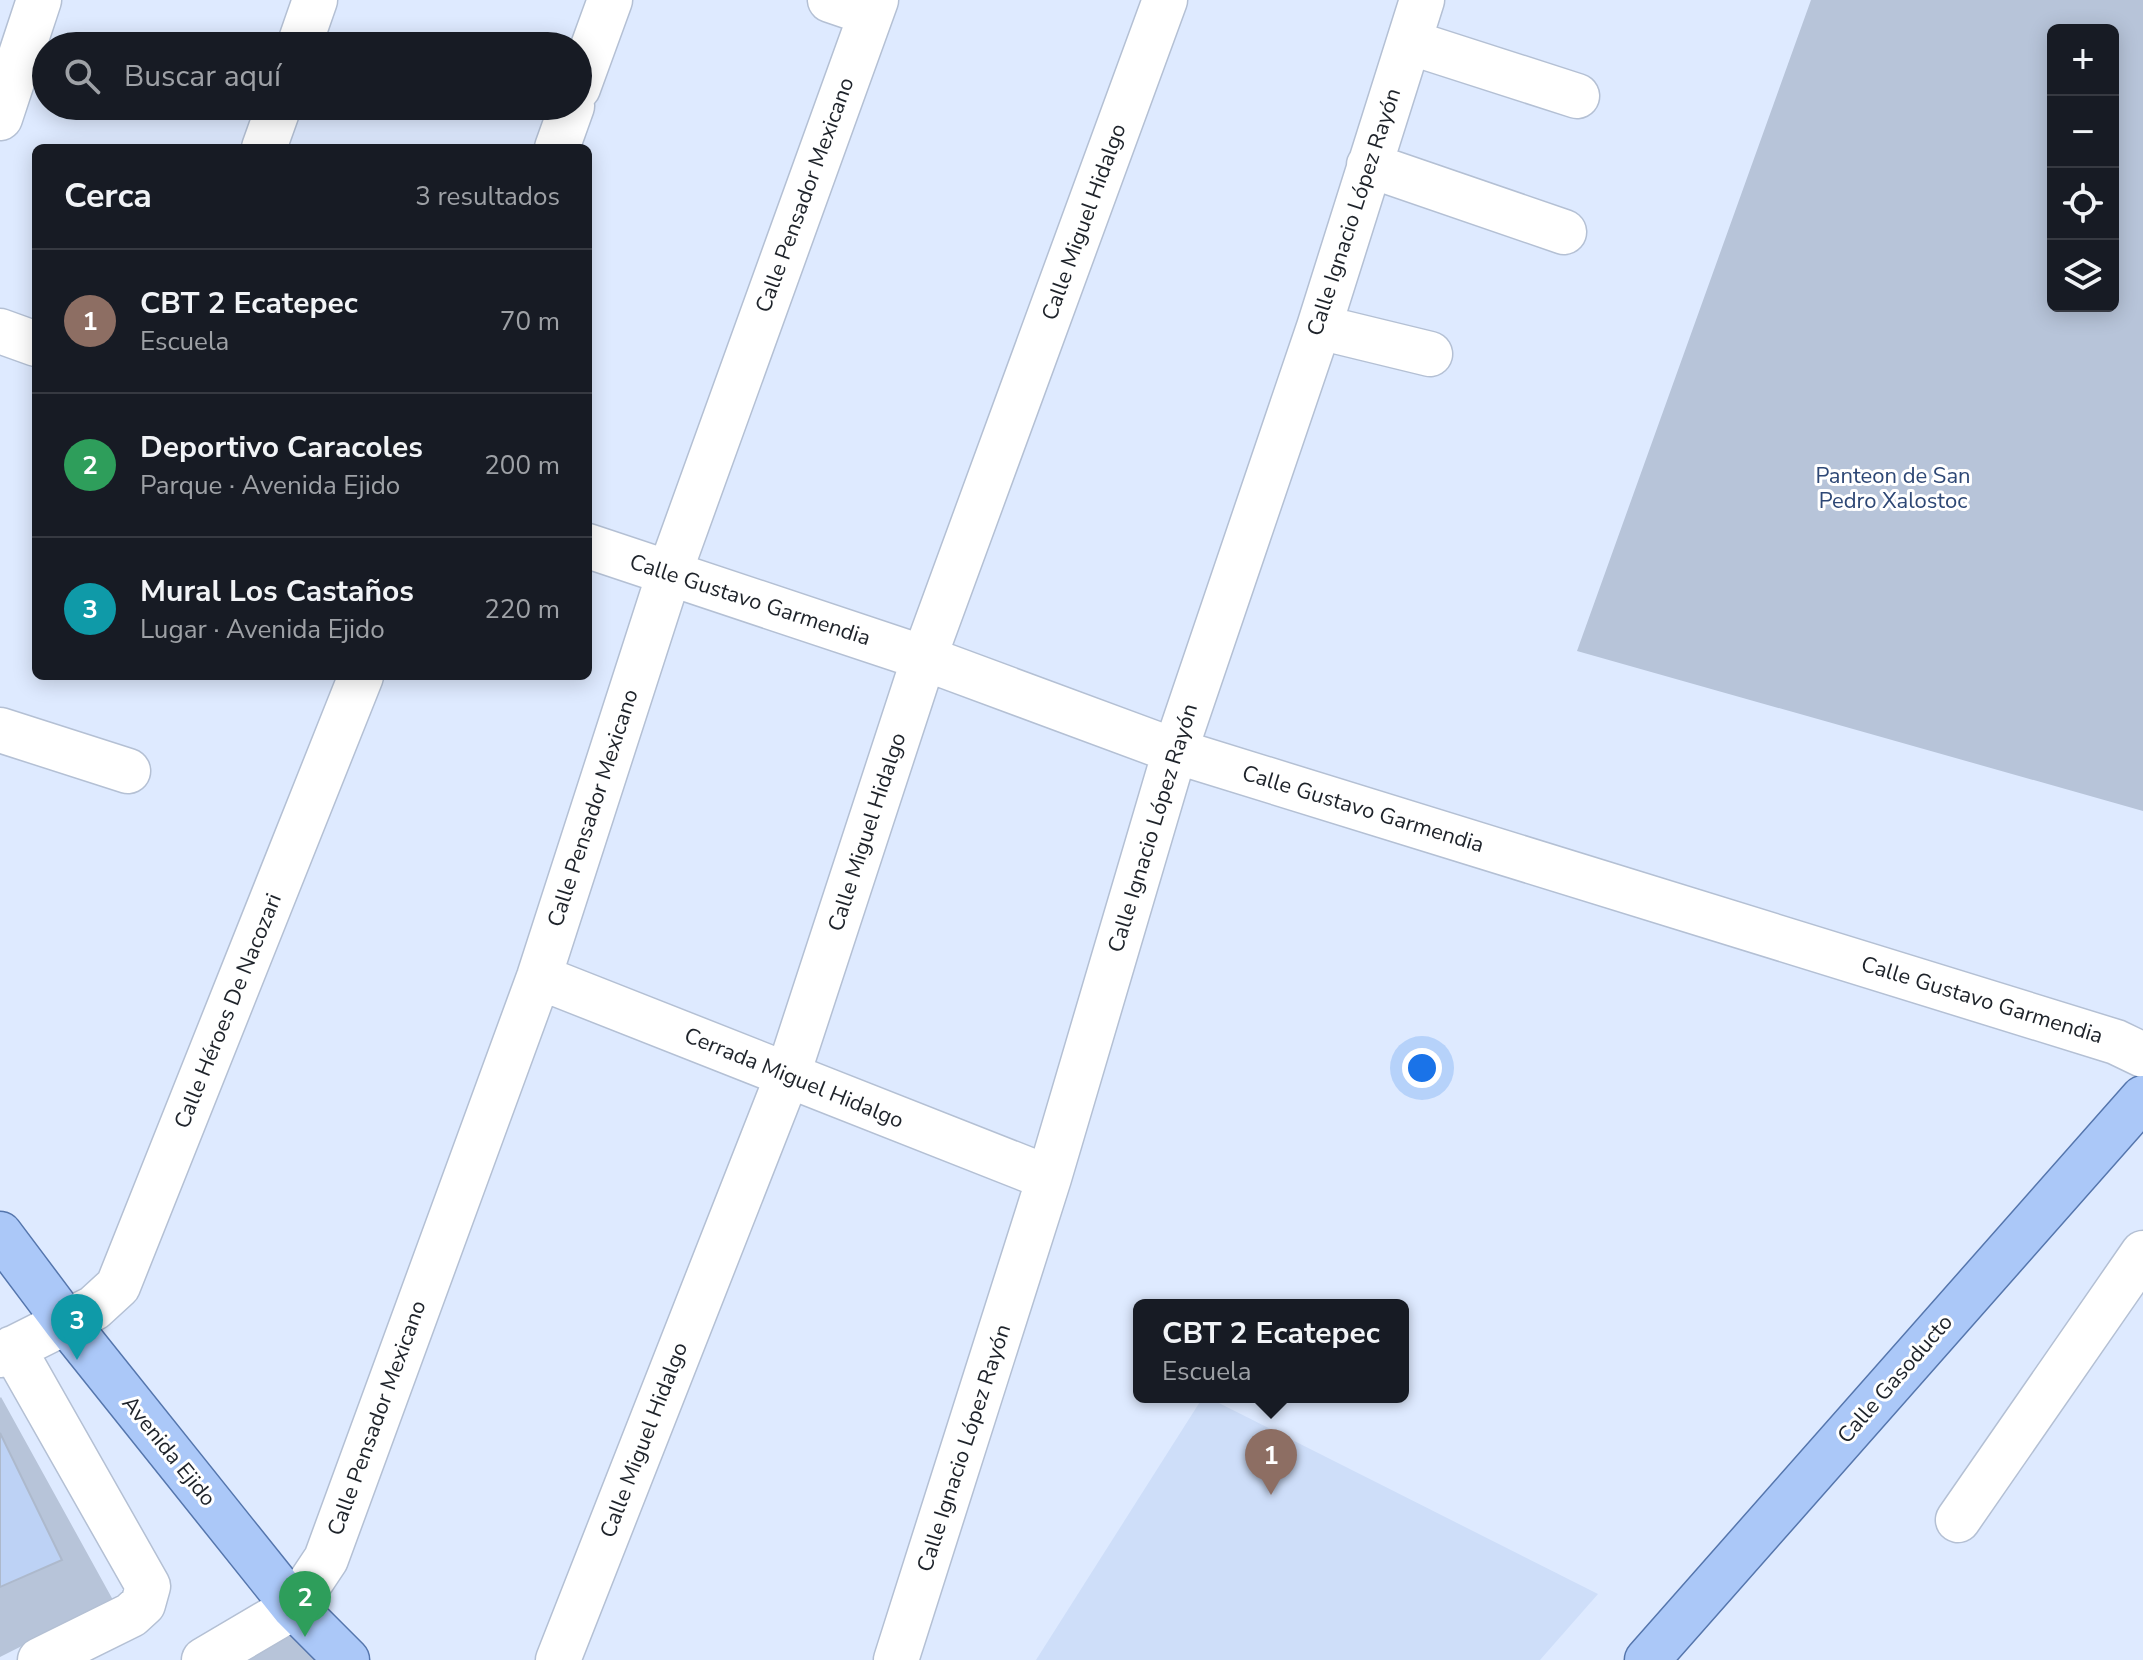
<!DOCTYPE html>
<html lang="es">
<head>
<meta charset="utf-8">
<style>
  body { margin:0; font-family:"Nunito Sans",sans-serif; background:#20242c; color:#f1f3f6 }
  .controls { position:absolute; right:24px; top:24px; display:grid; overflow:hidden; border-radius:12px; box-shadow:0 4px 20px #0003 }
  .controls button { width:72px; height:72px; display:grid; place-items:center; padding:0; border:0; border-bottom:2px solid #363941; background:#171b24; color:#f1f3f6; font:40px sans-serif }
  .you { position:absolute; left:1422px; top:1068px; width:28px; height:28px; margin:-20px; border:6px solid #fff; border-radius:50%; background:#1a73e8; box-shadow:0 0 0 12px #1a73e833 }
  .badge { display:grid; place-items:center; width:52px; height:52px; border-radius:50%; background:#c5a895; color:#fff; font-size:26px; font-weight:700 }
  .pin { position:absolute; translate:-50% -66px; filter:drop-shadow(0 2px 4px #0008) }
  .pin::after { content:''; position:absolute; top:42px; width:28px; height:24px; background:inherit; clip-path:polygon(0 0,100% 0,50% 100%) }
  .popup { position:absolute; left:1133px; top:1299px; width:276px; height:104px; box-sizing:border-box; display:grid; place-content:center; border-radius:12px; background:#171b24; filter:drop-shadow(0 2px 6px #0005); font-size:26px; white-space:nowrap; color:#9ea1a6 }
  .popup b { font-size:30px; color:#f1f3f6 }
  .popup::after { content:''; position:absolute; left:50%; top:100%; margin-left:-16px; border:16px solid transparent; border-top-color:#171b24 }
  .list { margin:0; padding:0; list-style:none }
  h2 { display:flex; justify-content:space-between; align-items:center; height:104px; margin:0; padding:0 32px; font-size:34px }
  h2 small { font-size:26px; font-weight:400; color:#9ea1a6 }
  .list li { display:grid; grid-template-columns:52px 1fr auto; gap:24px; align-items:center; box-sizing:border-box; height:144px; padding:0 32px; border-top:2px solid #363941 }
  .list b { display:block; font-size:30px; white-space:nowrap }
  .list p { margin:0; font-size:26px; white-space:nowrap; color:#9ea1a6 }
  .list em { font-size:26px; font-style:normal; color:#9ea1a6 }
  .icon { flex:none; width:44px; height:44px; fill:none; stroke:currentColor; stroke-width:2; stroke-linecap:round; stroke-linejoin:round }
  .map { position:relative; flex:none; width:2143px; height:1660px; overflow:hidden }
  .search { position:absolute; background:#171b24; box-shadow:0 4px 20px #0003; left:32px; top:32px; width:560px; height:88px; display:flex; align-items:center; gap:20px; box-sizing:border-box; padding:0 28px; border-radius:44px; color:#9ea1a6; font-size:30px }
  .panel { position:absolute; background:#171b24; box-shadow:0 4px 20px #0003; left:32px; top:144px; width:560px; height:536px; border-radius:12px }
  .map>svg:first-child { display:block }
  .built { fill:#cedef9 }
  .green { fill:#b7c4d9; fill-rule:evenodd }
  .building { fill:#bdd2f5; stroke:#adb9cc; stroke-width:2 }
  .lines { fill:none; stroke-linecap:round; stroke-linejoin:round }
  .minor-casing { stroke:#b4c0d4; stroke-width:47 }
  .major-casing { stroke:#5576ad; stroke-width:47 }
  .minor { stroke:#fff; stroke-width:44 }
  .major { stroke:#abc8f8; stroke-width:44 }
  .labels { text-anchor:middle; dominant-baseline:central; stroke-width:6; stroke-linejoin:round; paint-order:stroke }
  .street-label { font-size:22px; fill:#1e232a; stroke:#fff }
  .park-label { font-size:22px; fill:#2d4775; stroke:#fff }
</style>
</head>
<body>
<div class="map">
<svg width="2143" height="1660" viewBox="0 0 2143 1660">
  <rect width="100%" height="100%" fill="#deeaff"/>
  <path class="built" d="M 1203,1397 L 1207,1397 L 1598,1594 L 1540,1660 L 1036,1660 Z"/>
  <path class="green" d="M 1811,0 L 2143,0 L 2143,811 L 1577,651 ZM 2053,30 L 2113,30 L 2113,306 L 2053,306 Z
    M 1,1397 L 113,1600 L 0,1657 L 0,1398 Z
    M 313,1614 L 363,1660 L 229,1660 Z"/>
  <path class="building" d="M 0,1433 L 62,1560 L 0,1587 Z"/>
  <g class="lines">
    <g class="minor-casing">
      <path id="minor" d="M 830,0 L 871,14
        M 1409,42 L 1577,96
        M 299,46 L 315,0
        M 578,88 L 610,0
        M 0,118 L 39,0
        M 264,148 L 279,106
        M 557,148 L 572,106
        M 1369,165 L 1564,232
        M 1319,327 L 1430,354
        M 0,331 L 36,344
        M 588,546 L 924,658 L 1175,751 L 2116,1042 L 2143,1055
        M 0,730 L 128,771
        M 539,977 L 1049,1178
        M 13,1348 L 148,1586 L 143,1604 L 131,1615 L 40,1660
        M 0,1355 L 94,1308 L 118,1286 L 361,676
        M 1958,1520 L 2143,1253
        M 204,1660 L 294,1607 L 326,1559 L 539,977 L 669,574 L 876,0
        M 558,1660 L 787,1077 L 924,658 L 1165,0
        M 896,1660 L 1049,1178 L 1175,751 L 1319,327 L 1422,0"/>
    </g>
    <g class="major-casing">
      <path id="major" d="M 0,1234 L 66,1322 L 294,1607 L 347,1660
        M 1647,1660 L 2143,1098"/>
    </g>
    <use href="#minor" class="minor"/>
    <use href="#major" class="major"/>
  </g>
  <g class="labels">
    <g class="street-label">
      <text transform="translate(805 195) rotate(-70)">Calle Pensador Mexicano</text>
      <text transform="translate(1354 212) rotate(-72)">Calle Ignacio López Rayón</text>
      <text transform="translate(1084 222) rotate(-70)">Calle Miguel Hidalgo</text>
      <text transform="translate(750 600) rotate(18)">Calle Gustavo Garmendia</text>
      <text transform="translate(593 808) rotate(-72)">Calle Pensador Mexicano</text>
      <text transform="translate(1363 809) rotate(17)">Calle Gustavo Garmendia</text>
      <text transform="translate(1153 828) rotate(-73)">Calle Ignacio López Rayón</text>
      <text transform="translate(867 832) rotate(-72)">Calle Miguel Hidalgo</text>
      <text transform="translate(1982 1000) rotate(17)">Calle Gustavo Garmendia</text>
      <text transform="translate(228 1011) rotate(-68)">Calle Héroes De Nacozari</text>
      <text transform="translate(794 1078) rotate(22)">Cerrada Miguel Hidalgo</text>
      <text transform="translate(1895 1379) rotate(-49)">Calle Gasoducto</text>
      <text transform="translate(377 1418) rotate(-70)">Calle Pensador Mexicano</text>
      <text transform="translate(644 1440) rotate(-69)">Calle Miguel Hidalgo</text>
      <text transform="translate(964 1448) rotate(-72)">Calle Ignacio López Rayón</text>
      <text transform="translate(169 1451) rotate(51)">Avenida Ejido</text>
    </g>
    <g class="park-label">
      <text x="1893" y="476">Panteon de San<tspan x="1893" dy="25">Pedro Xalostoc</tspan></text>
    </g>
  </g>
</svg>
<div class="controls">
<button>+</button>
<button>−</button>
<button><svg class="icon" aria-label="locate" viewBox="0 0 24 24"><circle cx="12" cy="12" r="6"/><path d="M12 2v4M12 18v4M2 12h4M18 12h4"/></svg></button>
<button><svg class="icon" aria-label="layers" viewBox="0 0 24 24"><path d="M12 4l9 5-9 5-9-5zM3 14l9 5 9-5"/></svg></button>
</div>
<div class="you"></div>
<div class="pin badge" style="left:1271px;top:1495px;background:#8d6e63">1</div>
<div class="popup"><b>CBT 2 Ecatepec</b>Escuela</div>
<div class="pin badge" style="left:305px;top:1637px;background:#2e9e5b">2</div>
<div class="pin badge" style="left:77px;top:1360px;background:#0f9aa8">3</div>
<div class="search"><svg class="icon" aria-label="search" viewBox="0 0 24 24"><circle cx="10" cy="10" r="6"/><path d="M15 15l6 6"/></svg>Buscar aquí</div>
<section class="panel">
<h2>Cerca<small>3 resultados</small></h2>
<ul class="list">
<li><span class="badge" style="background:#8d6e63">1</span><div><b>CBT 2 Ecatepec</b><p>Escuela</p></div><em>70 m</em></li>
<li><span class="badge" style="background:#2e9e5b">2</span><div><b>Deportivo Caracoles</b><p>Parque · Avenida Ejido</p></div><em>200 m</em></li>
<li><span class="badge" style="background:#0f9aa8">3</span><div><b>Mural Los Castaños</b><p>Lugar · Avenida Ejido</p></div><em>220 m</em></li>
</ul>
</section>
</div>
</body>
</html>
